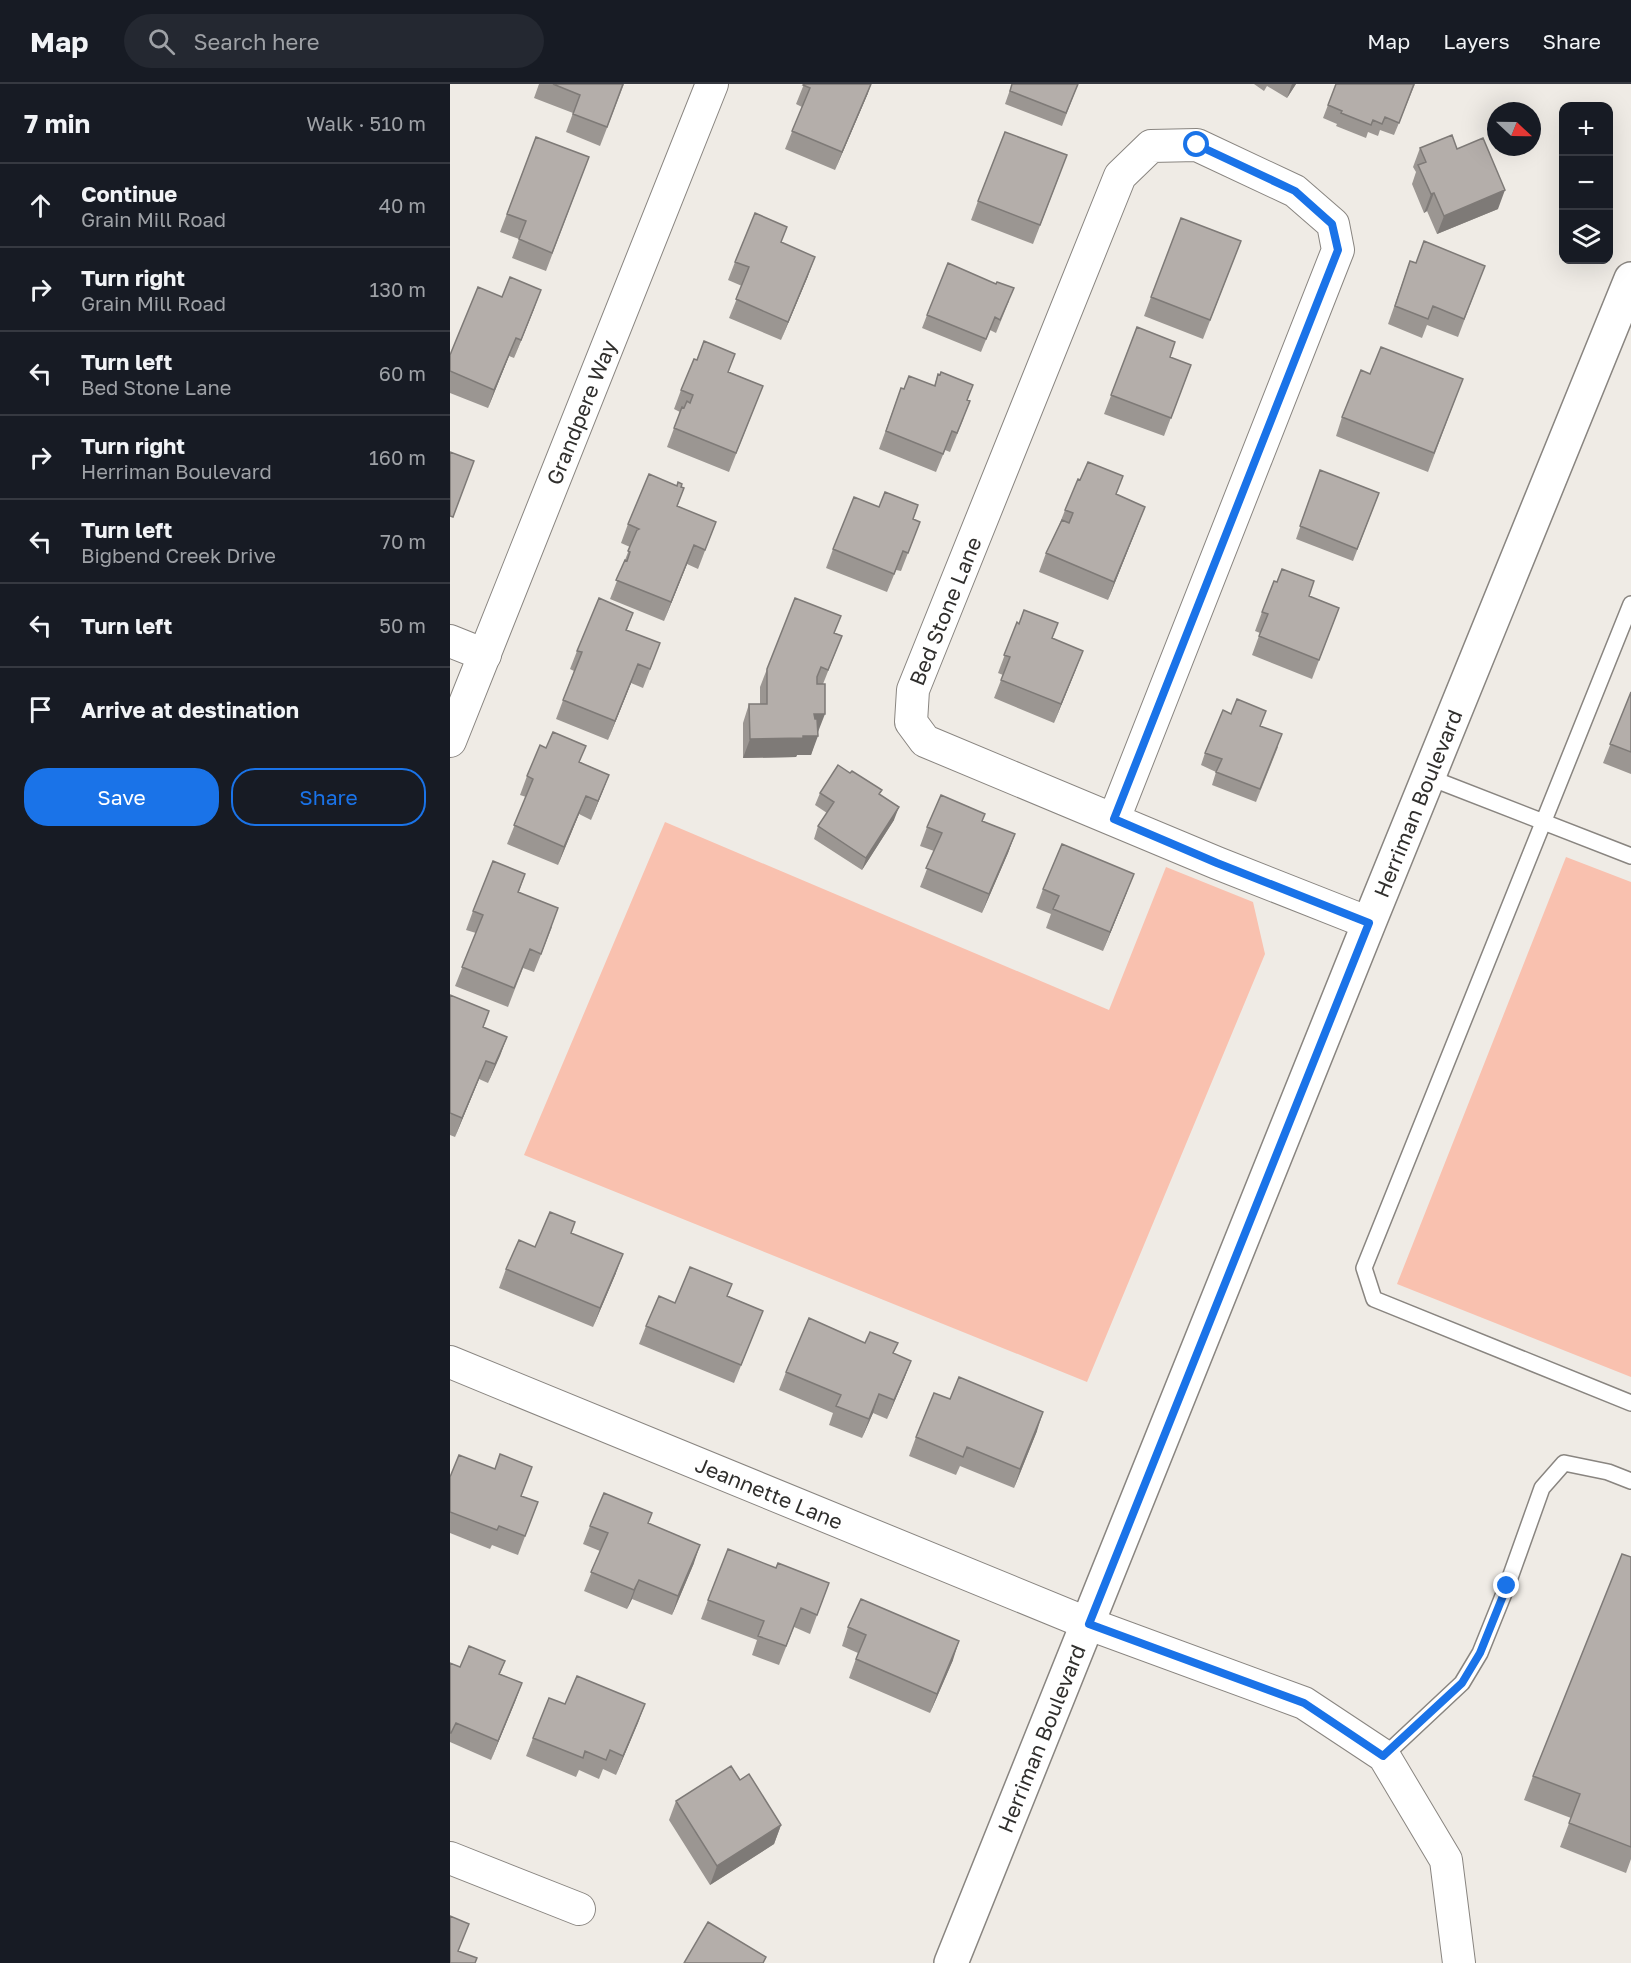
<!DOCTYPE html>
<html lang="en">
<head>
<meta charset="utf-8">
<style>
  body { margin:0; font-family:"Golos Text",sans-serif; background:#242831; color:#f1f3f6 }
  .controls { position:absolute; right:18px; top:18px; display:grid; overflow:hidden; border-radius:12px; box-shadow:0 6px 24px #0002 }
  .controls button { width:54px; height:54px; display:grid; place-items:center; padding:0; border:0; border-bottom:2px solid #363941; background:#171b24; color:#f1f3f6; font:30px sans-serif }
  .compass { position:absolute; left:1037px; top:18px; width:54px; height:54px; border-radius:50%; background:#171b24; box-shadow:0 6px 24px #0002; rotate:112deg }
  .stop { position:absolute; width:18px; height:18px; margin:-14px; border:4px solid #1a73e8; border-radius:50%; background:#fff }
  .stop.end { background:#1a73e8; border-color:#fff; box-shadow:0 2px 6px #0008 }
  .list { margin:0; padding:0; list-style:none }
  h2 { display:flex; justify-content:space-between; align-items:center; height:78px; margin:0; padding:0 24px; font-size:26px }
  h2 small { font-size:20px; font-weight:400; color:#9ea1a6 }
  .list li { display:grid; grid-template-columns:39px 1fr auto; gap:18px; align-items:center; box-sizing:border-box; height:84px; padding:0 24px; border-top:2px solid #363941 }
  .list b { display:block; font-size:22px; white-space:nowrap }
  .list p { margin:0; font-size:20px; white-space:nowrap; color:#9ea1a6 }
  .list em { font-size:20px; font-style:normal; color:#9ea1a6 }
  .actions { display:flex; gap:12px; padding:18px 24px }
  .actions a { flex:1; padding:14px 0; border:2px solid #1a73e8; border-radius:24px; text-align:center; font-size:21px; color:#1a73e8 }
  .actions .main { background:#1a73e8; color:#fff }
  .icon { flex:none; width:33px; height:33px; fill:none; stroke:currentColor; stroke-width:2; stroke-linecap:round; stroke-linejoin:round }
  .map { position:relative; flex:none; width:1181px; height:1879px; overflow:hidden }
  header { display:flex; align-items:center; gap:36px; box-sizing:border-box; height:84px; padding:0 30px; background:#171b24; border-bottom:2px solid #363941 }
  header strong { font-size:28px }
  nav { display:flex; gap:33px; margin-inline-start:auto; font-size:21px }
  .search { width:420px; height:54px; background:#242831; display:flex; align-items:center; gap:15px; box-sizing:border-box; padding:0 21px; border-radius:33px; color:#9ea1a6; font-size:22px }
  main { display:flex }
  aside { flex:1; background:#171b24 }
  .map>svg:first-child { display:block }
  .green { fill:#f9c1af }
  .lines { fill:none; stroke-linecap:round; stroke-linejoin:round }
  .service-casing { stroke:#898580; stroke-width:18 }
  .minor-casing { stroke:#898580; stroke-width:34 }
  .secondary-casing { stroke:#898580; stroke-width:36 }
  .service { stroke:#fff; stroke-width:15 }
  .minor { stroke:#fff; stroke-width:32 }
  .secondary { stroke:#fff; stroke-width:33 }
  .wall { fill:#9b9692 }
  .shaded-wall { fill:#7e7a77 }
  .building { fill:#b4aeaa; stroke:#7e7a77; stroke-width:1.5 }
  .route { stroke:#1a73e8; stroke-width:8 }
  .labels { text-anchor:middle; dominant-baseline:central; stroke-width:4.5; stroke-linejoin:round; paint-order:stroke }
  .street-label { font-size:21px; fill:#302f2d; stroke:#fff }
</style>
</head>
<body>
<header>
<strong>Map</strong>
<div class="search"><svg class="icon" aria-label="search" viewBox="0 0 24 24"><circle cx="10" cy="10" r="6"/><path d="M15 15l6 6"/></svg>Search here</div>
<nav><a>Map</a><a>Layers</a><a>Share</a></nav>
</header>
<main>
<aside>
<h2>7 min<small>Walk · 510 m</small></h2>
<ul class="list">
<li><svg class="icon" aria-label="ahead" viewBox="0 0 24 24"><path d="M12 20V5M6 11l6-6 6 6"/></svg><div><b>Continue</b><p>Grain Mill Road</p></div><em>40 m</em></li>
<li><svg class="icon" aria-label="right" viewBox="0 0 24 24"><path d="M7 20v-9h11M14 6l5 5-5 5"/></svg><div><b>Turn right</b><p>Grain Mill Road</p></div><em>130 m</em></li>
<li><svg class="icon" aria-label="left" viewBox="0 0 24 24"><path d="M17 20v-9H6M10 6l-5 5 5 5"/></svg><div><b>Turn left</b><p>Bed Stone Lane</p></div><em>60 m</em></li>
<li><svg class="icon" aria-label="right" viewBox="0 0 24 24"><path d="M7 20v-9h11M14 6l5 5-5 5"/></svg><div><b>Turn right</b><p>Herriman Boulevard</p></div><em>160 m</em></li>
<li><svg class="icon" aria-label="left" viewBox="0 0 24 24"><path d="M17 20v-9H6M10 6l-5 5 5 5"/></svg><div><b>Turn left</b><p>Bigbend Creek Drive</p></div><em>70 m</em></li>
<li><svg class="icon" aria-label="left" viewBox="0 0 24 24"><path d="M17 20v-9H6M10 6l-5 5 5 5"/></svg><div><b>Turn left</b></div><em>50 m</em></li>
<li><svg class="icon" aria-label="arrive" viewBox="0 0 24 24"><path d="M6 21V4h12l-3 4 3 4H6"/></svg><div><b>Arrive at destination</b></div></li>
</ul>
<div class="actions"><a class="main">Save</a><a>Share</a></div>
</aside>
<div class="map">
<svg width="1181" height="1879" viewBox="0 0 1181 1879">
  <rect width="100%" height="100%" fill="#efebe5"/>
  <path class="green" d="M 215,738 L 659,926 L 716,783 L 803,818 L 815,870 L 637,1298 L 74,1071 Z
    M 1116,773 L 1181,798 L 1181,1293 L 947,1200 Z"/>
  <g class="lines">
    <g class="service-casing">
      <path id="service" d="M 1181,520 L 914,1184 L 924,1215 L 1181,1319
        M 978,693 L 1181,772
        M 934,1672 L 1012,1599 L 1030,1569 L 1057,1502 L 1092,1404 L 1114,1379 L 1158,1388 L 1181,1397"/>
    </g>
    <g class="minor-casing">
      <g id="minor">
        <path d="M 0,557 L 35,571"/>
        <path id="s1" d="M 0,657 L 262,0"/>
        <path d="M 664,735 L 888,166 L 883,140 L 845,107 L 747,61 L 701,62 L 670,92 L 463,606 L 461,638 L 475,657 L 767,779 L 919,839"/>
        <path id="s2" d="M 0,1278 L 639,1540 L 854,1619 L 934,1672 L 996,1776 L 1009,1879"/>
        <path d="M 0,1774 L 129,1825"/>
      </g>
    </g>
    <g class="secondary-casing">
      <g id="secondary">
        <path id="s3" d="M 501,1879 L 919,839 L 1181,195"/>
      </g>
    </g>
    <use href="#service" class="service"/>
    <use href="#minor" class="minor"/>
    <use href="#secondary" class="secondary"/>
  </g>
  <path class="wall" d="M 89,0 L 174,0 L 150,62 L 116,48 L 123,29 L 84,14 Z
    M 354,0 L 418,9 L 385,86 L 335,65 L 352,23 L 346,20 Z
    M 562,0 L 628,0 L 612,42 L 555,20 Z
    M 804,0 L 846,0 L 837,14 L 817,2 L 814,7 Z
    M 886,0 L 965,0 L 944,51 L 930,46 L 928,52 L 918,48 L 916,54 L 886,42 L 887,40 L 873,34 Z
    M 86,53 L 139,73 L 96,187 L 62,174 L 69,155 L 50,148 Z
    M 970,64 L 1007,65 L 1048,125 L 987,150 L 977,127 L 974,129 L 962,100 L 966,88 L 963,83 Z
    M 610,90 L 583,160 L 521,136 L 528,117 Z
    M 791,157 L 753,255 L 694,232 L 701,213 Z
    M 331,158 L 358,192 L 331,256 L 279,234 L 292,202 L 278,196 L 285,178 Z
    M 960,177 L 1028,200 L 1008,253 L 977,241 L 972,254 L 938,240 Z
    M 546,200 L 559,217 L 546,249 L 540,246 L 531,268 L 472,244 L 477,231 Z
    M 52,213 L 84,225 L 64,274 L 59,272 L 38,324 L 0,309 L 0,271 Z
    M 687,243 L 720,273 L 741,281 L 714,352 L 654,330 Z
    M 279,288 L 313,302 L 279,388 L 217,363 L 230,328 L 224,325 L 231,306 Z
    M 488,290 L 518,316 L 513,336 L 500,368 L 495,366 L 486,388 L 429,365 L 451,304 L 454,305 L 484,302 Z
    M 920,290 L 1006,313 L 978,388 L 886,352 L 892,333 Z
    M 870,386 L 929,409 L 903,477 L 846,455 Z
    M 673,392 L 666,410 L 695,423 L 658,516 L 589,488 L 596,469 L 608,444 L 615,426 L 630,396 Z
    M 231,403 L 234,404 L 227,423 L 266,438 L 248,485 L 237,480 L 214,537 L 160,515 L 180,463 L 171,459 L 178,440 Z
    M 429,423 L 470,438 L 451,487 L 446,486 L 437,508 L 376,484 L 383,465 Z
    M 859,512 L 889,524 L 862,595 L 802,571 L 810,549 L 805,547 L 812,528 Z
    M 183,529 L 177,546 L 203,578 L 193,604 L 181,599 L 158,656 L 106,635 L 124,587 L 120,585 L 127,567 Z
    M 391,532 L 384,549 L 392,552 L 373,600 L 368,648 L 361,671 L 347,671 L 346,673 L 293,674 L 293,639 L 299,620 L 310,620 L 310,603 L 317,585 Z
    M 567,538 L 569,540 L 602,554 L 626,585 L 604,639 L 544,614 L 553,591 L 548,589 Z
    M 1181,608 L 1181,690 L 1153,679 Z
    M 811,642 L 828,663 L 806,718 L 762,701 L 766,688 L 751,681 L 755,669 Z
    M 130,678 L 159,691 L 141,736 L 129,730 L 108,781 L 57,760 L 76,713 L 70,711 L 77,692 Z
    M 370,709 L 430,711 L 444,736 L 412,786 L 364,755 L 368,742 L 377,729 L 365,721 Z
    M 532,737 L 565,750 L 558,769 L 532,829 L 470,803 L 484,767 L 470,762 L 477,743 Z
    M 75,790 L 69,808 L 102,843 L 84,888 L 73,884 L 58,923 L 5,902 L 26,849 L 16,846 L 23,827 Z
    M 593,805 L 677,808 L 653,867 L 596,844 L 601,830 L 586,824 Z
    M 0,911 L 33,944 L 57,953 L 38,999 L 29,995 L 5,1053 L 0,1051 Z
    M 121,1149 L 166,1189 L 143,1243 L 49,1204 L 56,1185 L 85,1163 Z
    M 278,1212 L 313,1227 L 284,1299 L 189,1260 L 196,1242 L 225,1219 Z
    M 415,1259 L 461,1277 L 454,1295 L 437,1335 L 423,1329 L 412,1354 L 379,1341 L 383,1329 L 329,1306 L 336,1288 Z
    M 587,1347 L 564,1404 L 510,1382 L 506,1391 L 459,1372 L 466,1353 Z
    M 0,1393 L 72,1412 L 88,1418 L 68,1471 L 42,1461 L 40,1465 L 0,1449 Z
    M 198,1439 L 244,1479 L 222,1531 L 182,1515 L 177,1525 L 134,1507 L 150,1467 L 133,1460 L 140,1442 Z
    M 1181,1473 L 1181,1775 L 1176,1789 L 1110,1763 L 1121,1734 L 1074,1716 L 1083,1692 Z
    M 326,1484 L 379,1499 L 360,1550 L 344,1543 L 329,1581 L 302,1571 L 307,1556 L 251,1535 L 258,1516 Z
    M 398,1543 L 503,1576 L 480,1629 L 399,1594 L 408,1569 L 392,1562 Z
    M 55,1577 L 50,1590 L 72,1599 L 41,1676 L 0,1658 L 0,1579 L 10,1583 Z
    M 115,1620 L 195,1620 L 166,1691 L 153,1685 L 149,1695 L 129,1686 L 126,1693 L 76,1672 L 83,1654 Z
    M 290,1696 L 331,1741 L 324,1760 L 260,1801 L 219,1736 L 226,1717 Z"/>
  <path class="shaded-wall" d="M 421,0 L 418,9 L 385,86 L 392,68 Z
    M 842,0 L 846,0 L 837,14 Z
    M 1055,106 L 1048,125 L 987,150 L 994,132 Z
    M 984,109 L 977,127 L 974,129 L 981,110 Z
    M 365,173 L 358,192 L 331,256 L 338,238 Z
    M 91,206 L 84,225 L 64,274 L 71,256 Z
    M 66,254 L 59,272 L 38,324 L 44,306 Z
    M 695,423 L 688,441 L 658,516 L 664,498 Z
    M 244,461 L 237,480 L 214,537 L 221,518 Z
    M 633,567 L 626,585 L 604,639 L 611,620 Z
    M 188,580 L 181,599 L 158,656 L 165,637 Z
    M 364,630 L 375,630 L 368,648 L 358,648 Z
    M 353,652 L 368,652 L 361,671 L 347,671 L 346,673 L 293,674 L 300,655 Z
    M 159,691 L 152,709 L 141,736 L 148,717 Z
    M 136,712 L 129,730 L 108,781 L 114,763 Z
    M 449,723 L 444,736 L 412,786 L 416,774 Z
    M 565,750 L 558,769 L 532,829 L 539,810 Z
    M 684,790 L 677,808 L 653,867 L 660,848 Z
    M 57,953 L 50,972 L 38,999 L 45,980 Z
    M 36,977 L 29,995 L 5,1053 L 12,1034 Z
    M 173,1170 L 166,1189 L 143,1243 L 150,1224 Z
    M 461,1277 L 454,1295 L 437,1335 L 444,1316 Z
    M 429,1310 L 423,1329 L 412,1354 L 419,1335 Z
    M 593,1328 L 587,1347 L 564,1404 L 570,1385 Z
    M 250,1461 L 244,1479 L 222,1531 L 228,1512 Z
    M 189,1496 L 182,1515 L 177,1525 L 184,1506 Z
    M 509,1557 L 503,1576 L 480,1629 L 487,1610 Z
    M 72,1599 L 65,1618 L 41,1676 L 48,1657 Z
    M 195,1620 L 188,1639 L 166,1691 L 173,1672 Z
    M 331,1741 L 324,1760 L 260,1801 L 267,1782 Z"/>
  <path class="building" d="M 103,0 L 173,0 L 157,43 L 123,30 L 130,11 Z
    M 354,0 L 421,0 L 392,68 L 342,47 L 360,4 L 353,1 Z
    M 562,0 L 628,0 L 616,29 L 560,7 Z
    M 886,0 L 964,0 L 949,39 L 935,33 L 932,40 L 923,36 L 921,41 L 891,29 L 892,27 L 878,21 Z
    M 555,48 L 617,71 L 590,141 L 528,117 Z
    M 1002,51 L 1007,65 L 1033,54 L 1055,106 L 994,132 L 984,109 L 981,110 L 968,81 L 976,78 L 970,64 Z
    M 86,53 L 139,73 L 102,169 L 69,155 L 76,137 L 57,130 Z
    M 305,129 L 337,143 L 331,158 L 365,173 L 338,238 L 286,215 L 299,183 L 285,178 Z
    M 731,134 L 791,157 L 760,236 L 701,213 Z
    M 974,157 L 1035,182 L 1014,235 L 983,222 L 978,235 L 945,222 L 960,177 L 966,179 Z
    M 498,179 L 546,200 L 547,198 L 564,204 L 550,236 L 545,233 L 536,255 L 477,231 Z
    M 60,193 L 91,206 L 71,256 L 66,254 L 44,306 L 0,287 L 0,271 L 28,203 L 52,213 Z
    M 687,243 L 725,258 L 720,273 L 741,281 L 721,334 L 661,311 Z
    M 254,257 L 285,270 L 278,288 L 313,302 L 286,369 L 224,344 L 232,323 L 234,324 L 237,317 L 240,319 L 243,311 L 231,306 L 244,275 L 247,276 Z
    M 931,263 L 1013,295 L 984,369 L 892,333 L 911,286 L 920,290 Z
    M 491,288 L 523,301 L 517,316 L 520,317 L 507,349 L 502,347 L 493,370 L 436,347 L 451,304 L 454,305 L 459,292 L 485,302 L 488,290 L 490,291 Z
    M 0,368 L 24,377 L 3,433 L 0,432 Z
    M 638,378 L 673,392 L 666,410 L 695,423 L 664,498 L 596,469 L 612,436 L 619,439 L 623,429 L 615,426 L 628,395 L 630,396 Z
    M 870,386 L 929,409 L 907,465 L 850,442 Z
    M 199,390 L 227,402 L 228,398 L 232,400 L 231,403 L 234,404 L 227,422 L 266,438 L 255,466 L 244,461 L 221,518 L 166,496 L 175,476 L 177,477 L 180,468 L 178,467 L 187,446 L 189,445 L 178,440 Z
    M 435,408 L 468,421 L 463,435 L 470,438 L 458,469 L 453,467 L 444,490 L 383,465 L 404,413 L 429,423 Z
    M 832,485 L 864,497 L 859,512 L 889,524 L 869,576 L 809,552 L 818,530 L 812,528 L 824,497 L 827,498 Z
    M 149,514 L 183,529 L 176,546 L 210,559 L 200,585 L 188,580 L 165,637 L 113,616 L 132,568 L 127,567 Z
    M 345,514 L 391,532 L 384,549 L 392,552 L 378,586 L 371,583 L 367,593 L 367,600 L 375,600 L 375,630 L 364,630 L 365,635 L 367,635 L 368,652 L 353,652 L 353,654 L 300,655 L 299,620 L 317,620 L 317,585 Z
    M 574,526 L 608,539 L 602,554 L 633,567 L 611,620 L 551,596 L 560,573 L 554,571 L 567,538 L 569,540 Z
    M 1181,608 L 1181,668 L 1160,660 Z
    M 787,615 L 816,627 L 810,642 L 832,650 L 810,705 L 766,688 L 772,675 L 755,669 L 773,626 L 781,630 Z
    M 103,648 L 136,662 L 129,678 L 159,691 L 148,717 L 136,712 L 114,763 L 64,741 L 83,695 L 77,692 L 90,661 L 96,664 Z
    M 388,681 L 400,689 L 402,687 L 432,706 L 429,710 L 449,723 L 416,774 L 368,742 L 384,718 L 370,709 Z
    M 491,711 L 535,730 L 532,737 L 565,750 L 539,810 L 476,784 L 492,749 L 477,743 Z
    M 612,760 L 684,790 L 660,848 L 603,825 L 609,812 L 593,805 Z
    M 43,777 L 75,790 L 68,808 L 108,824 L 91,870 L 80,865 L 64,904 L 12,883 L 33,831 L 23,827 Z
    M 0,911 L 39,927 L 33,943 L 57,953 L 45,980 L 36,977 L 12,1034 L 0,1029 Z
    M 100,1128 L 125,1138 L 121,1149 L 173,1170 L 150,1224 L 56,1185 L 69,1156 L 85,1163 Z
    M 240,1183 L 282,1200 L 277,1212 L 313,1227 L 291,1281 L 196,1242 L 209,1212 L 225,1219 Z
    M 359,1234 L 415,1259 L 420,1248 L 448,1259 L 443,1269 L 461,1277 L 444,1316 L 429,1310 L 419,1335 L 386,1322 L 391,1311 L 336,1288 Z
    M 509,1293 L 593,1328 L 570,1385 L 517,1363 L 513,1373 L 466,1353 L 484,1309 L 500,1315 Z
    M 50,1370 L 82,1383 L 71,1412 L 88,1418 L 75,1452 L 49,1442 L 47,1446 L 0,1428 L 0,1393 L 9,1371 L 45,1385 Z
    M 154,1409 L 202,1429 L 198,1439 L 250,1461 L 228,1512 L 189,1496 L 184,1506 L 141,1488 L 158,1449 L 140,1442 Z
    M 278,1465 L 326,1484 L 328,1479 L 379,1499 L 367,1531 L 351,1524 L 336,1562 L 308,1552 L 314,1537 L 258,1516 Z
    M 1172,1470 L 1181,1473 L 1181,1763 L 1119,1739 L 1130,1710 L 1083,1692 Z
    M 411,1515 L 509,1557 L 487,1610 L 406,1575 L 416,1551 L 398,1543 Z
    M 19,1562 L 55,1577 L 49,1590 L 72,1599 L 48,1657 L 6,1639 L 1,1649 L 0,1649 L 0,1579 L 10,1583 Z
    M 127,1592 L 195,1620 L 173,1672 L 160,1666 L 156,1676 L 135,1667 L 133,1674 L 83,1654 L 99,1614 L 115,1620 Z
    M 281,1682 L 290,1696 L 299,1690 L 331,1741 L 267,1782 L 226,1717 Z
    M 0,1832 L 19,1840 L 8,1867 L 27,1874 L 25,1879 L 0,1879 Z
    M 258,1838 L 316,1873 L 313,1879 L 234,1879 Z"/>
  <g class="lines">
    <path class="route" d="M 747,61 L 845,107 L 882,140 L 888,166 L 664,735 L 767,779 L 919,839 L 639,1540 L 854,1619 L 933,1672 L 1012,1599 L 1030,1569 L 1057,1502"/>
  </g>
  <g class="labels">
    <g class="street-label">
      <text stroke="none"><textPath href="#s1" startOffset="354">Grandpere Way</textPath></text>
      <text transform="translate(495 527) rotate(-68)">Bed Stone Lane</text>
      <text stroke="none"><textPath href="#s3" startOffset="1250">Herriman Boulevard</textPath></text>
      <text stroke="none"><textPath href="#s2" startOffset="345">Jeannette Lane</textPath></text>
      <text stroke="none"><textPath href="#s3" startOffset="242">Herriman Boulevard</textPath></text>
    </g>
  </g>
</svg>
<div class="controls">
<button>+</button>
<button>−</button>
<button><svg class="icon" aria-label="layers" viewBox="0 0 24 24"><path d="M12 4l9 5-9 5-9-5zM3 14l9 5 9-5"/></svg></button>
</div>
<svg class="compass" viewBox="-18 -18 36 36"><path d="M0-13l5 13h-10z" fill="#e53935"/><path d="M0 13l5-13h-10z" fill="#9ea1a6"/></svg>
<div class="stop" style="left:747px;top:61px"></div>
<div class="stop end" style="left:1057px;top:1502px"></div>
</div>
</main>
</body>
</html>
